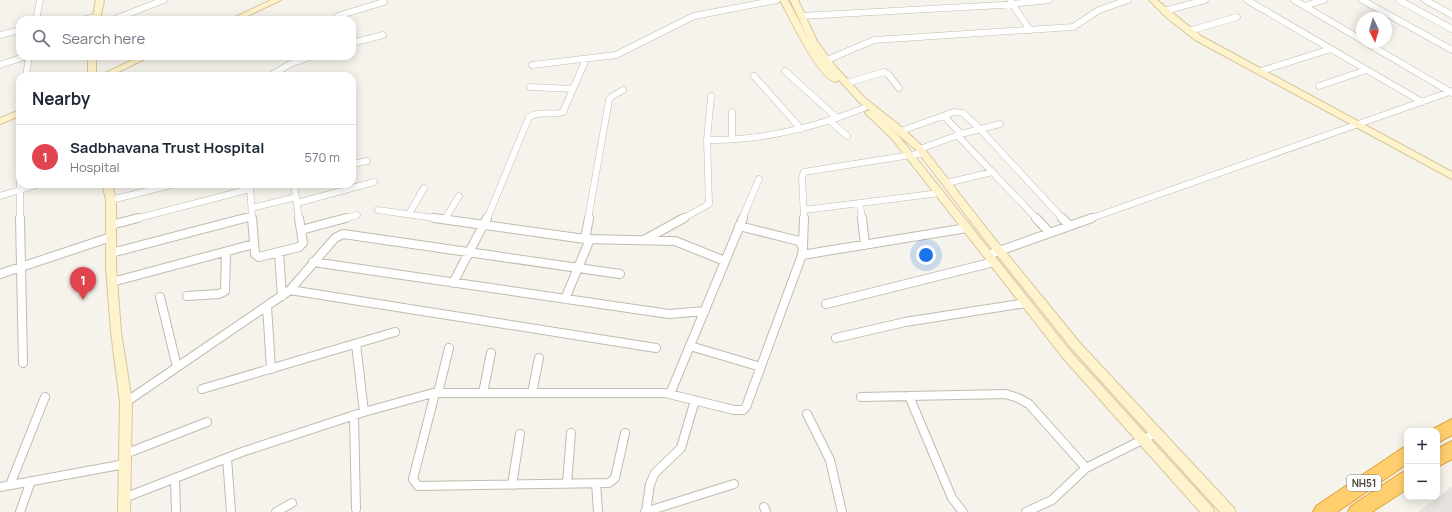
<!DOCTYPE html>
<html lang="en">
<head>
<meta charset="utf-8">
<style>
  body { margin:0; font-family:Manrope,sans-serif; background:#f2f2f3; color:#1f2937 }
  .controls { position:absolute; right:12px; bottom:12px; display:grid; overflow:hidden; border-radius:8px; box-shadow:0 2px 10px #0003 }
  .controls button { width:36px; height:36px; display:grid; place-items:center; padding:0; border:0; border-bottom:1px solid #e0e1e3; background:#fff; color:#1f2937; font:20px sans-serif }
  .compass { position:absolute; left:1356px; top:12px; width:36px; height:36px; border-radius:50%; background:#fff; box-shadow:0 2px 10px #0003; rotate:175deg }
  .you { position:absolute; left:926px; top:255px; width:14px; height:14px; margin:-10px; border:3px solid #fff; border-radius:50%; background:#1a73e8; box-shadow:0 0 0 6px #1a73e833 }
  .badge { display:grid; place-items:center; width:26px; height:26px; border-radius:50%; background:#d93025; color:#fff; font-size:13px; font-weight:700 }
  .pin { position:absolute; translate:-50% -33px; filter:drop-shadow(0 1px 2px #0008) }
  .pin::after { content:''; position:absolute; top:21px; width:14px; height:12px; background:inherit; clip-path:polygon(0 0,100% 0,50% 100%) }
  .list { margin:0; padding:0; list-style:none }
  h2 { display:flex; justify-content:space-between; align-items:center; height:52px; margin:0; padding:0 16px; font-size:17px }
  h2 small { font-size:13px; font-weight:400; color:#747a83 }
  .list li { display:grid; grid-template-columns:26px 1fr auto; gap:12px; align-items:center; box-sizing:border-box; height:64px; padding:0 16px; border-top:1px solid #e0e1e3 }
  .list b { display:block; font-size:15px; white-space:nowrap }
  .list p { margin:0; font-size:13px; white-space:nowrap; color:#747a83 }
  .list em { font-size:13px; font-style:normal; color:#747a83 }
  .icon { flex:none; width:22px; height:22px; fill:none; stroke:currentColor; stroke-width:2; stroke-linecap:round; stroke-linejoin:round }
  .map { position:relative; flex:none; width:1452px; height:512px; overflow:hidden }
  .search { position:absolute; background:#fff; box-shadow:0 2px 10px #0003; left:16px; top:16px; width:340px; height:44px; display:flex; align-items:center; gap:10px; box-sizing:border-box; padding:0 14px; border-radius:12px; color:#747a83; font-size:15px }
  .panel { position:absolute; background:#fff; box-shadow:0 2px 10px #0003; left:16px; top:72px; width:340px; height:116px; border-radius:12px }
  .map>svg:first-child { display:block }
  .industrial { fill:#e6e2dd }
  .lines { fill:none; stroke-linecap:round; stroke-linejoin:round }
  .street-far1-casing { stroke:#c2bbae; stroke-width:7 }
  .street-casing { stroke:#c2bbae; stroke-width:10 }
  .secondary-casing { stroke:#d6c79b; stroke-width:2 }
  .highway-casing { stroke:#e0a43c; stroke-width:2 }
  .street-far1 { stroke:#fff; stroke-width:6 }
  .street { stroke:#fff; stroke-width:8 }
  .secondary { fill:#fff3cd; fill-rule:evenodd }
  .highway { fill:#ffcf6e; fill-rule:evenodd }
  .labels { text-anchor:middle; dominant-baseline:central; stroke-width:4; stroke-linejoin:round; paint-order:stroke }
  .shield { fill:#fff; stroke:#817c74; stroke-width:1 }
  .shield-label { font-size:10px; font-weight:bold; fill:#4b4439 }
</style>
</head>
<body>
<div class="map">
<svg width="1452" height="512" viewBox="0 0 1452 512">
  <rect width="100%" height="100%" fill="#f6f3ec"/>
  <path class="industrial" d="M 1452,487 L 1452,512 L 1418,512 Z"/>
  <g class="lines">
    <g class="street-far1-casing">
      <path id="street-far1" d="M 1247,0 L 1422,102
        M 1294,0 L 1362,40
        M 1362,0 L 1452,50
        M 1399,0 L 1452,29
        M 1425,0 L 1452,15
        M 1011,2 L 1030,30
        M 1304,6 L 1324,0
        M 1164,11 L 1205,0
        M 801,16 L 1002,5 L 1049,0
        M 36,20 L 40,0
        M 80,20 L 97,17
        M 112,20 L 164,0
        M 337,20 L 337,17 L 341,15 L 384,2
        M 1189,31 L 1237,17
        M 0,35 L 20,30
        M 1365,42 L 1452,93
        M 352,43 L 383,35
        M 822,62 L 874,40 L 1073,27 L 1099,10 L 1128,0
        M 0,65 L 27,56
        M 532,65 L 616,55 L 694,16 L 777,0
        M 785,71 L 837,118
        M 1261,71 L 1331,49
        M 26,76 L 29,56
        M 270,76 L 290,64 L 313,56
        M 754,76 L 801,129
        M 847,83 L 884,72 L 888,74 L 899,88
        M 1319,86 L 1366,70
        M 530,87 L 573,89
        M 732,112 L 732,139
        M 944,116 L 961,134
        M 830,121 L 847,136
        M 901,131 L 954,112 L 963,113 L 980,129 L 1063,219
        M 957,135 L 1037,219
        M 707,140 C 762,141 813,128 864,108
        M 920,149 L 961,134 L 1000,124
        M 352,164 L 367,161
        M 947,183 L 992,172
        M 250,184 L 252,219
        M 294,184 L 299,219
        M 0,196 L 40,184
        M 111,200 L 175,184
        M 297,203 L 374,182
        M 860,204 L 862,219
        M 252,208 L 296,197
        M 378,210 L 441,219
        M 804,210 L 940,193
        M 409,214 L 424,188
        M 20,219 L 20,107
        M 135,219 L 250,189
        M 241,219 L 252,216
        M 343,219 L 357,215
        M 445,219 L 459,196
        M 487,219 L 529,117 C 539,110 552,116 563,112 L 586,59
        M 588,219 L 609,100 L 611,97 L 623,90
        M 682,219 L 709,204 L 707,140 L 711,96
        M 742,219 L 759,179
        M 804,219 L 802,177 L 804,172 L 923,153
        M 1089,219 L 1452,91"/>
    </g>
    <g class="street-casing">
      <path id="street" d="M 20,218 L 23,363
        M 252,218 L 255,254 L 259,257 L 299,247 L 303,243 L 299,218
        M 434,218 L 585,239 L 675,241 L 725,261
        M 862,218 L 865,245
        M 1036,218 L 1049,232
        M 1062,218 L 1069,225
        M 111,225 L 138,218
        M 301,230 L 346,218
        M 585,239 L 589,218
        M 644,240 L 684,218
        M 803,245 L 804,218
        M 111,253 L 245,218
        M 279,253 L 282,296
        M 802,255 L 967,228
        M 988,255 L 1092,218
        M 313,262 L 669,314 L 705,311
        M 0,274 L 111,237
        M 112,282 L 254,244
        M 453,283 L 487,218
        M 290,290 L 335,238 L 343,234 L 620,274
        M 187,296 L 219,294 L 225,291 L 226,252
        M 160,297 L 177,367
        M 565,299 L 590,239
        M 826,304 L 994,262
        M 267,306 L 271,369
        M 836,338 L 905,322 L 1026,303
        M 356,344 L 364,412
        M 690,346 L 761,367
        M 202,389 L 395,332
        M 435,393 L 413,479 L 418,486 L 609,483 L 615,478 L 625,433
        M 438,393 L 449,348
        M 483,393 L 491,353
        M 532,393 L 539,358
        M 670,394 L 743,218
        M 909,396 L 952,498 L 963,512
        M 861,397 L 1006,394 L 1018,398 L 1029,404 L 1086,468
        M 126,402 L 290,290 L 656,348
        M 807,414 L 830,460 L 842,512
        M 354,415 L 356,509
        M 125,454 L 207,422
        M 227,458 L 231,512
        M 175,478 L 176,512
        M 596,483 L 598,512
        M 567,484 L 571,433
        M 10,485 L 45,397
        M 512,485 L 520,434
        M 0,487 L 125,464
        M 124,498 L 242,452 L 364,412 L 433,393 L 665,393 L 734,410 L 743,410 L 746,407 L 802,255 L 803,247 L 799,241 L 739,226
        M 764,507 L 766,512
        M 20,512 L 31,481
        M 276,512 L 292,503
        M 645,512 L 734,484
        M 646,512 L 650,484 L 655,473 L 681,448 L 695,400
        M 1026,512 L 1052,500 L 1086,468 L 1156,433"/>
    </g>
    <g class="secondary-casing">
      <path id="secondary" d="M 96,0 L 104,0 L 100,20 L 92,20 Z
        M 271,0 L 281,0 L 239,20 L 229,20 Z
        M 780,0 L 788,0 L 808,38 L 790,0 L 798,0 L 817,41 L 837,68 L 865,98 L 904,129 L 923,147 L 991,234 L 1080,343 L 1234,508 L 1235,512 L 1220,512 L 1072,349 L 985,240 L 917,151 L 880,119 L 898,135 L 1071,352 L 1213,508 L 1214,512 L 1200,512 L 1063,358 L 892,139 L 865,113 L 866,111 L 870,111 L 859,102 L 839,80 L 835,82 C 818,78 789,17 780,0 Z
        M 1149,0 L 1157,0 L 1201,36 L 1452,172 L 1452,179 L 1195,40 L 1167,18 Z
        M 88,56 L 96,56 L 96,76 L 88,76 Z
        M 141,56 L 151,56 L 110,76 L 99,76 Z
        M 20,110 L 20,116 L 0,124 L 0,118 Z
        M 102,184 L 112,184 L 116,200 L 116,267 L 121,332 L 132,402 L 130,512 L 118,512 L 120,402 L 111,332 L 106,267 L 106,200 Z"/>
    </g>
    <g class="highway-casing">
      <path id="highway" d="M 1452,419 L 1452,435 L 1437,443 L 1437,431 L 1430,431 L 1431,430 Z
        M 1452,441 L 1452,459 L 1437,467 L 1437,449 Z
        M 1407,446 L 1407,464 L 1337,512 L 1313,512 L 1316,506 L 1401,449 Z
        M 1407,471 L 1407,489 L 1372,512 L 1348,512 L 1351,506 L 1401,473 Z"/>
    </g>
    <use href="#street-far1" class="street-far1"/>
    <use href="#street" class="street"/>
    <use href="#secondary" class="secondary"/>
    <use href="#highway" class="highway"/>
  </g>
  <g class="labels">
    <rect class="shield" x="1347" y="475" width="34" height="16" rx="3"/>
    <g class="shield-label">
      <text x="1364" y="483">NH51</text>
    </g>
  </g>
</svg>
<div class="controls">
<button>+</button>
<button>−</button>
</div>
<svg class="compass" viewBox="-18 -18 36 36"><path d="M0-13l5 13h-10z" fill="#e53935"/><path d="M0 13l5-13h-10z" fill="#747a83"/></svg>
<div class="you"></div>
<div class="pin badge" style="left:83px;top:300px;background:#e0444e">1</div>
<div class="search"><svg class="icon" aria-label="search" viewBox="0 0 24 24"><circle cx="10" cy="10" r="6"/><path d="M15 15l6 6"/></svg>Search here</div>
<section class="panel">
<h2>Nearby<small></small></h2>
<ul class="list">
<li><span class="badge" style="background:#e0444e">1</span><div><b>Sadbhavana Trust Hospital</b><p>Hospital</p></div><em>570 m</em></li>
</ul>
</section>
</div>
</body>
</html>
